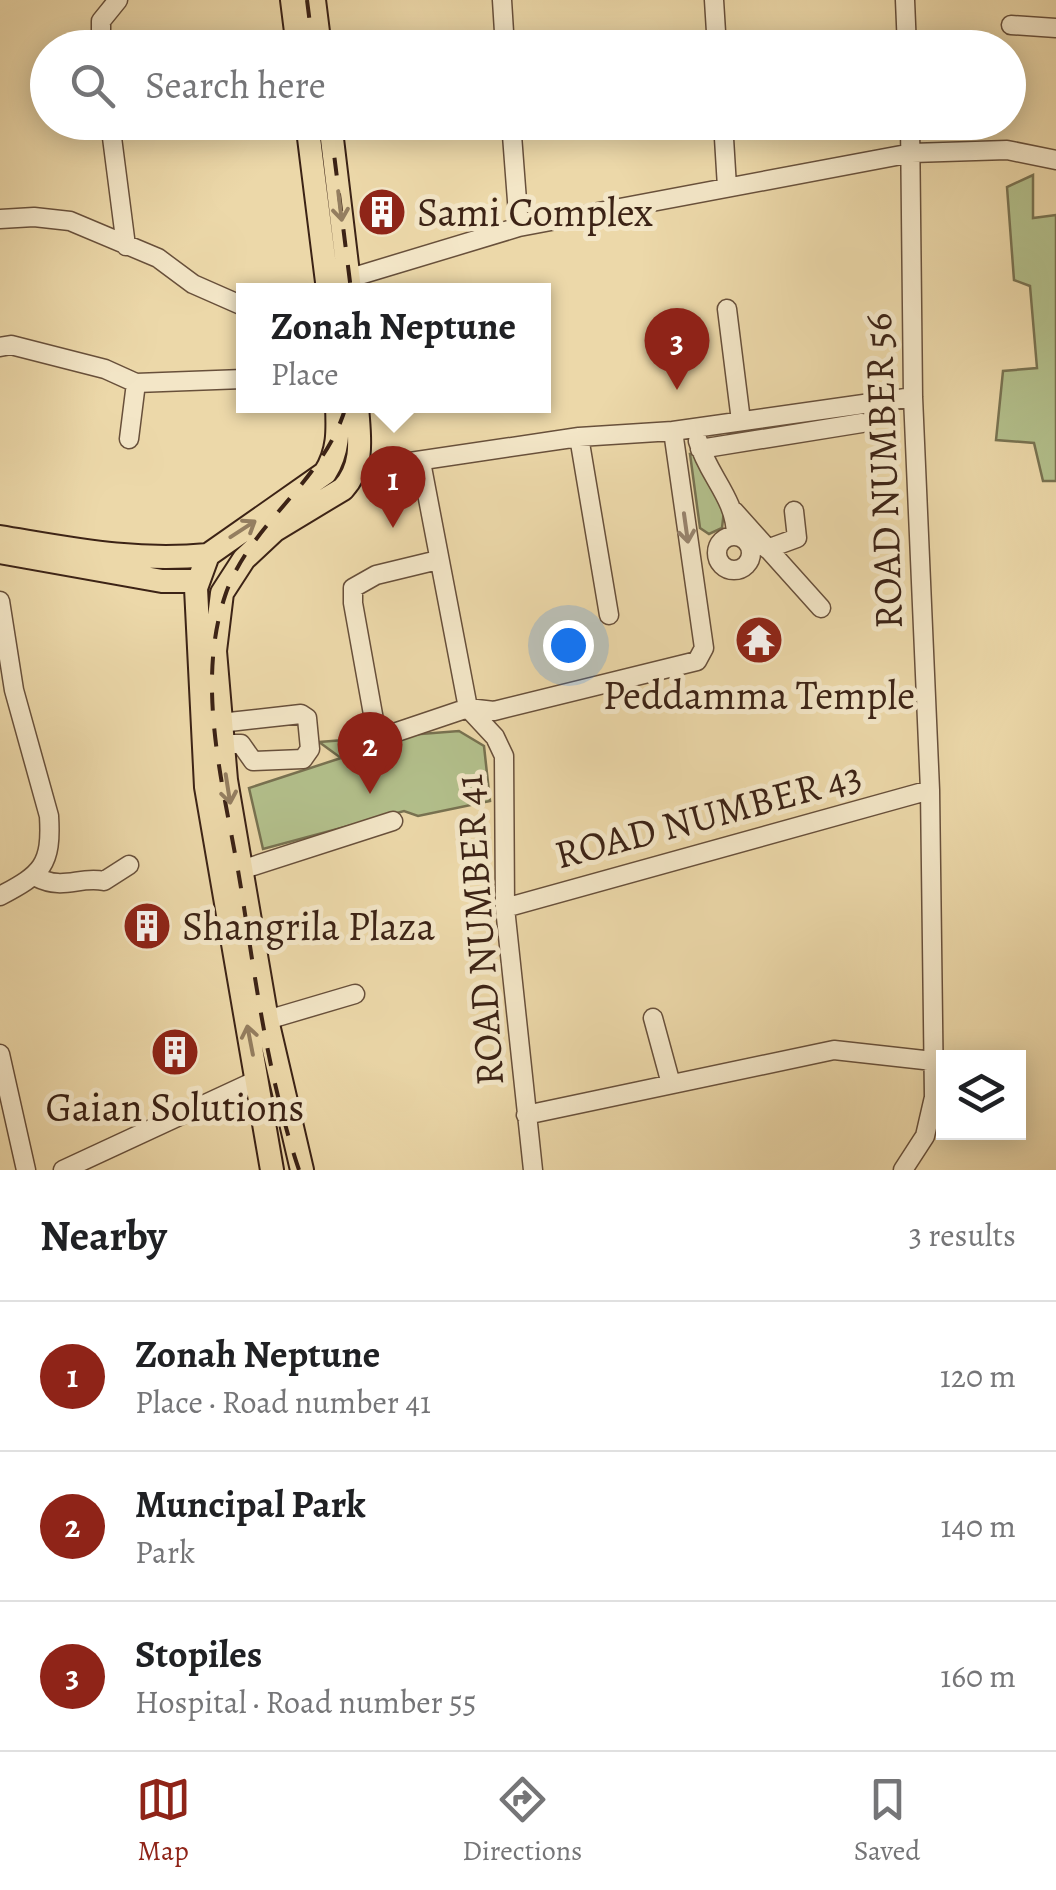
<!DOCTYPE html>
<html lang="en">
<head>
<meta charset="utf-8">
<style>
  body { margin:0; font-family:Alegreya,serif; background:#f2f2f2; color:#202124 }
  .controls { position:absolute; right:30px; bottom:30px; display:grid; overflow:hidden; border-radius:0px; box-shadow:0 5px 25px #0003 }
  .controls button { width:90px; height:90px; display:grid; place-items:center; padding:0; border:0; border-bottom:2px solid #e0e0e0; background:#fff; color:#202124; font:50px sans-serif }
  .you { position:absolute; left:568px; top:645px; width:35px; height:35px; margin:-25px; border:8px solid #fff; border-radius:50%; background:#1a73e8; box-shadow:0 0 0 15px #1a73e833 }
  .badge { display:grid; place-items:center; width:65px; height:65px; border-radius:50%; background:#8f2418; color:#fff; font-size:32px; font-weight:700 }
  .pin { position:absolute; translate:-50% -82px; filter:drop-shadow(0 2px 5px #0008) }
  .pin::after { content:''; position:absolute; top:52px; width:35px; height:30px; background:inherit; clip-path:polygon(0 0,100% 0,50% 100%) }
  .popup { position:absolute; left:236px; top:283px; width:315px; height:130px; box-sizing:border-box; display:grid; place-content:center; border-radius:0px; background:#fff; filter:drop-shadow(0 2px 8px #0005); font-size:32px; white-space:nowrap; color:#757577 }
  .popup b { font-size:38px; color:#202124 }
  .popup::after { content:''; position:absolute; left:50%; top:100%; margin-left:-20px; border:20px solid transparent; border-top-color:#fff }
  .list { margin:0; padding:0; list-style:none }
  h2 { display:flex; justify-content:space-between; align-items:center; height:130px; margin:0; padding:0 40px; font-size:42px }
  h2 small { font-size:32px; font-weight:400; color:#757577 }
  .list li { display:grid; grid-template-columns:65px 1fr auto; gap:30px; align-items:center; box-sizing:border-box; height:150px; padding:0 40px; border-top:2px solid #e0e0e0 }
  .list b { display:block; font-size:38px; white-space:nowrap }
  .list p { margin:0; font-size:32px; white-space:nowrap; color:#757577 }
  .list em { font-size:32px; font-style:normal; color:#757577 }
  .icon { flex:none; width:55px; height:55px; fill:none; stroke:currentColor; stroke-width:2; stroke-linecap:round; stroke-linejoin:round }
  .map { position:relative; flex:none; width:1056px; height:1170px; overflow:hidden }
  .search { position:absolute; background:#fff; box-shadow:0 5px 25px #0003; left:30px; right:30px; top:30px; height:110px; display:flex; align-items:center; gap:25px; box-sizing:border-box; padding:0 35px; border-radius:55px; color:#757577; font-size:38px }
  .sheet { height:580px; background:#fff }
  nav { display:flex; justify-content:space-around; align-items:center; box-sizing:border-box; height:140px; border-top:2px solid #e0e0e0; background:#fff; font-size:28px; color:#757577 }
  nav a { display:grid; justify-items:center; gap:5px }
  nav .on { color:#8f2418 }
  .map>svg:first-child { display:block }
  .green { fill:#b3c08c; stroke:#787251; stroke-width:2.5 }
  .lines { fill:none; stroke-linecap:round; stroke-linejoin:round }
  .minor-casing { stroke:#68503b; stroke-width:21 }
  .major-casing { stroke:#3c2316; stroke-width:26 }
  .minor { stroke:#f3e6c7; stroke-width:18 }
  .major { stroke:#ecd8a9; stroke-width:22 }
  .rail { stroke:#3c2316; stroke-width:4; stroke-dasharray:18 18; stroke-linecap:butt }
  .oneway { stroke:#947e60 }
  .oneway2 { stroke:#98846e }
  .labels { text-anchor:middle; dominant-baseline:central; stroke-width:10; stroke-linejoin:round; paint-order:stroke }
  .poi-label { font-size:40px; fill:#3c2316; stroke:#f3e6c7; text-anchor:start }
  .street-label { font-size:40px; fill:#3c2316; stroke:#f3e6c7 }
</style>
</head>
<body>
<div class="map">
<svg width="1056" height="1170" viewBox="0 0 1056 1170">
  <rect width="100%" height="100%" fill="#ecd8a9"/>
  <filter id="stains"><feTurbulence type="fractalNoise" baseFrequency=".002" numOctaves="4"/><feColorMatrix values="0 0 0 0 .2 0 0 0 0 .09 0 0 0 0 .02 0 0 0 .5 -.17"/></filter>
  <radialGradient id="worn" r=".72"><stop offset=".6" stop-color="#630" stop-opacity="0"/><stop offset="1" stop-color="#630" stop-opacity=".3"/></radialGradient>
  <path class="green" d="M 1033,175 L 1033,218 L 1056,215 L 1056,481 L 1043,481 L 1034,443 L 996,440 L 1003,371 L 1037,368 L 1030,286 L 1014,280 L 1007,187 Z
    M 690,454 L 695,454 L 724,511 L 722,528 L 709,534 L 700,528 Z
    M 459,731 L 484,746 L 490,801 L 418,816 L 404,811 L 263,849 L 249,788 L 341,758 L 319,742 Z"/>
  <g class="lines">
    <g class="minor-casing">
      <path id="minor" d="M 502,0 L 505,48
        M 714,0 L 717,48
        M 905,0 L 907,48
        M 1011,25 L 1056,28
        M 101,48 L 101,21 L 118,0
        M 110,122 L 126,246
        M 511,122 L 519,227
        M 723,122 L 727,187
        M 0,219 L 34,217 L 70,221 L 158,258 L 193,284 L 243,306
        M 350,278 L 519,227 L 912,153 L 1007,150 L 1056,160
        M 727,309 L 741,421
        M 0,347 L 11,345 L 105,369 L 136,383 L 243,379
        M 579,437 L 609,615
        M 129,439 L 136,383
        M 698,441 C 708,476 736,498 736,536
        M 700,449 L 862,423
        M 421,462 L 468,708 L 495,737 L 504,756 L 505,908 L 533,1170
        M 356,470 L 579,437 L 673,431 L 913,397
        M 734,511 L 821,608
        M717 553a17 17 0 1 1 34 0a17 17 0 1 1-34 0Z
        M 767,549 L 797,538 L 794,511
        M 438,560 L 376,575 L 353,588 L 353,603 L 376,731 L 385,736 L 468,708 L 494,711 L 697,661 L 704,648 L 673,431
        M 0,601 L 14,690 L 49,816 C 52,865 42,874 0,896
        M 220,723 L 301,714 L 307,718 L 310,749 L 303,759 L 253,761 L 241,744 L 223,744
        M 241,870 L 393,821
        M 36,877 C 64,891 78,876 104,881 L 129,865
        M 505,908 L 930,790
        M 653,1018 L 671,1084
        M 267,1020 L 355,994
        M 0,1054 L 26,1170
        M 526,1115 L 834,1050 L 933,1061
        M 63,1170 L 257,1080
        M 903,1170 L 925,1136 L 934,1097 L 930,790 L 913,397 L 910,122"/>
    </g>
    <g class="major-casing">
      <path id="major" d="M 292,0 L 298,48
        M 314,0 L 320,48
        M 307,122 L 328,290
        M 330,122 L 350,290
        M 0,537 C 73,549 133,562 208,555
        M 0,552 L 162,581 L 197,581
        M 272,1170 L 206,787 L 196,588 L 208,555 L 325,473 C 339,451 338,430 337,406
        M 302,1170 L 267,1020 L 226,780 L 215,651 L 222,593 L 244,559 L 275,530 L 343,489 C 365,465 359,436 357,406"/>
    </g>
    <use href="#minor" class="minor"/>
    <use href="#major" class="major"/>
    <path class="rail" d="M 307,0 L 313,48
      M 330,122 L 351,290
      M 299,1170 C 268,1078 256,983 241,888 C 226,794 194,690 225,596 C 249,523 324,483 346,406"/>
  </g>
  <defs><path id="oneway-shaft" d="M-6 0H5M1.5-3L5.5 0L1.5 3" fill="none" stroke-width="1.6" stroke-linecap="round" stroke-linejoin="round" transform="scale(2.5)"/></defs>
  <g class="oneway">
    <use href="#oneway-shaft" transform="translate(340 206) rotate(83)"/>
    <use href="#oneway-shaft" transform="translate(243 529) rotate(-33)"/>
    <use href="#oneway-shaft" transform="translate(228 789) rotate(81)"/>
    <use href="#oneway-shaft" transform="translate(250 1040) rotate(-101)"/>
  </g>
  <use class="oneway2" href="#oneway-shaft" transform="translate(686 528) rotate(82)"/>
  <defs>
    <g id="building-disc" transform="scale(2.5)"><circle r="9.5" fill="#8f2418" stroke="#f3e6c7"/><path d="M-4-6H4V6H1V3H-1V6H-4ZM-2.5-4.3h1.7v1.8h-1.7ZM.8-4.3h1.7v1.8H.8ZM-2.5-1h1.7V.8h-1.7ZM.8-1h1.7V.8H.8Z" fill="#fff"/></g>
    <g id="temple-disc" transform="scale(2.5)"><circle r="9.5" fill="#8f2418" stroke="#f3e6c7"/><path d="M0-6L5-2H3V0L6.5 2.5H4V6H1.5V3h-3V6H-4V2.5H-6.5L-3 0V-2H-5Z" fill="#fff"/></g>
  </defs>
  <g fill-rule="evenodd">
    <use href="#building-disc" x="382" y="212"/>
    <use href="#temple-disc" x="759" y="640"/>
    <use href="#building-disc" x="147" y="926"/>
    <use href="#building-disc" x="175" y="1052"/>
  </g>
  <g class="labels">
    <g class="poi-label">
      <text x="417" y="212">Sami Complex</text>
      <text x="759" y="695" text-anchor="middle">Peddamma Temple</text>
      <text x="182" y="926">Shangrila Plaza</text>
      <text x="175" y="1107" text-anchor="middle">Gaian Solutions</text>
    </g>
    <g class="street-label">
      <text transform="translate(883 471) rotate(-92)">ROAD NUMBER 56</text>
      <text transform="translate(708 815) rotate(-15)">ROAD NUMBER 43</text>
      <text transform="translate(479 930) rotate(-94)">ROAD NUMBER 41</text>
    </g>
  </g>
  <rect width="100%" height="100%" filter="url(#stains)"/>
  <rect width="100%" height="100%" fill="url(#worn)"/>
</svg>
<div class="controls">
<button><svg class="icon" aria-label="layers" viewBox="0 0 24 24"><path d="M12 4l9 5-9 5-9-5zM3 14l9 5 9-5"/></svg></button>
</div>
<div class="you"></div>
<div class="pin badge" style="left:393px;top:528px">1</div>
<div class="popup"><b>Zonah Neptune</b>Place</div>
<div class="pin badge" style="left:370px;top:794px">2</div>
<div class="pin badge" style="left:677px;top:390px">3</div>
<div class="search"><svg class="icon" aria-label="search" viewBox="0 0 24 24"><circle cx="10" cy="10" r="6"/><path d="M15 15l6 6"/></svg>Search here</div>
</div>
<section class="sheet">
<h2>Nearby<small>3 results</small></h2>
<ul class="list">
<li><span class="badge">1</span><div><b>Zonah Neptune</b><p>Place · Road number 41</p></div><em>120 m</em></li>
<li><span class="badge">2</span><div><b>Muncipal Park</b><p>Park</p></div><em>140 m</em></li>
<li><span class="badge">3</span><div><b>Stopiles</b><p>Hospital · Road number 55</p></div><em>160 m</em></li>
</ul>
</section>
<nav>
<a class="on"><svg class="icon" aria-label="map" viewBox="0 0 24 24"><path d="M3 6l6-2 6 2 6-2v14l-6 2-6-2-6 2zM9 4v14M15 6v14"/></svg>Map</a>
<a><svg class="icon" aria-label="directions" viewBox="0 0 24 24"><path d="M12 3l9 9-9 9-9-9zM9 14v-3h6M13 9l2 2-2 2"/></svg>Directions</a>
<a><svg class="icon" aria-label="saved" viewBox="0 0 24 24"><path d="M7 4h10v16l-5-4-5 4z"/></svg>Saved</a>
</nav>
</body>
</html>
